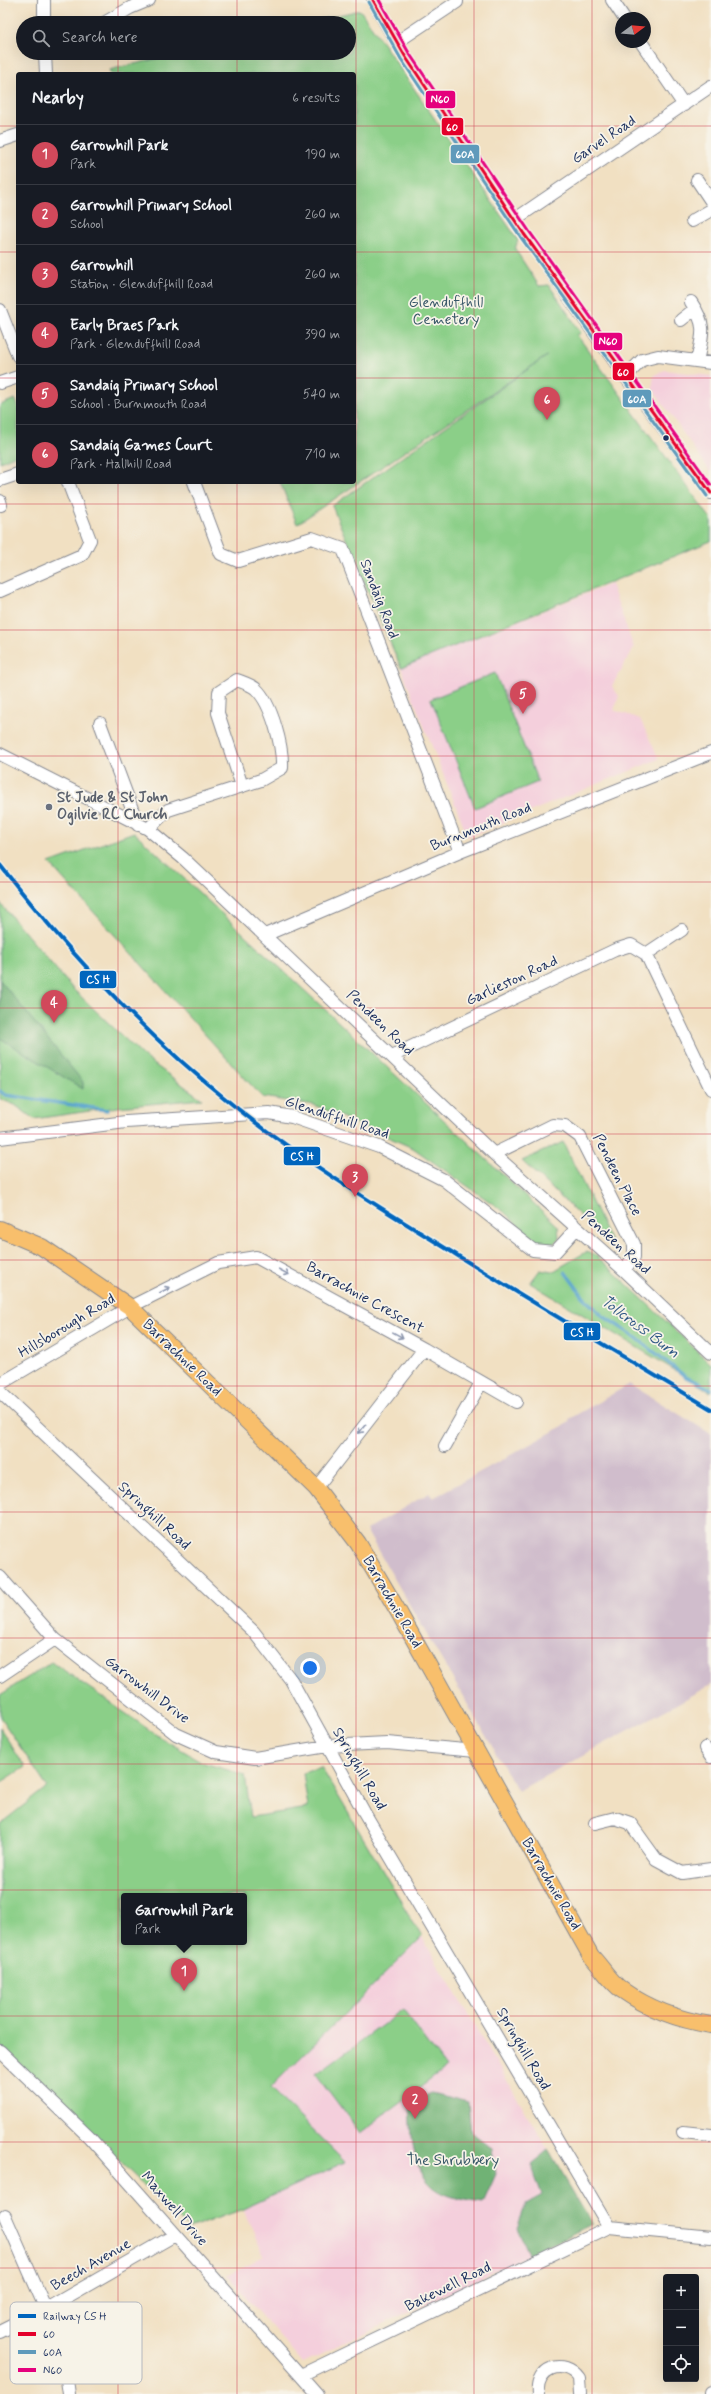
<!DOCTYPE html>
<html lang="en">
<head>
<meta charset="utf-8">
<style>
  body { margin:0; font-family:Mynerve,sans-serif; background:#20242c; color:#f1f3f6 }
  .controls { position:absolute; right:12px; bottom:12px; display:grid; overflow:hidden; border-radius:4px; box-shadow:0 4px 16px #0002 }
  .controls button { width:36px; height:36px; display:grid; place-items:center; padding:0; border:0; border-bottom:1px solid #363941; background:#171b24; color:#f1f3f6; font:20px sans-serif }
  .compass { position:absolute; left:615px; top:12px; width:36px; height:36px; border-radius:50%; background:#171b24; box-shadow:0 4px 16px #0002; rotate:74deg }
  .you { position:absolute; left:310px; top:1668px; width:14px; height:14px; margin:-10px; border:3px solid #fff; border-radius:50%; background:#1a73e8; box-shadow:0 0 0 6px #1a73e833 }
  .badge { display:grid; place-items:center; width:26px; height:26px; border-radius:50%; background:#d1495b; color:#fff; font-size:13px; font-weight:700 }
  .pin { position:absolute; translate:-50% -33px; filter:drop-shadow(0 1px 2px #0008) }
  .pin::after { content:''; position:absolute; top:21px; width:14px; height:12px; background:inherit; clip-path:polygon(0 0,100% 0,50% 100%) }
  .popup { position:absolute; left:121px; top:1893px; width:126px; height:52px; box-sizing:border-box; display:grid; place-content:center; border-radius:4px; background:#171b24; filter:drop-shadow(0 1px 3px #0005); font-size:13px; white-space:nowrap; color:#9ea1a6 }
  .popup b { font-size:15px; color:#f1f3f6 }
  .popup::after { content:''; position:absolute; left:50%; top:100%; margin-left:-8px; border:8px solid transparent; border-top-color:#171b24 }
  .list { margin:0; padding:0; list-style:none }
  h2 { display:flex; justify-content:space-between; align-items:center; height:52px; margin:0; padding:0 16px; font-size:17px }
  h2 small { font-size:13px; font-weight:400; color:#9ea1a6 }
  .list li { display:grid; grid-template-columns:26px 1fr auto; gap:12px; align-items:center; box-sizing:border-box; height:60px; padding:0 16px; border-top:1px solid #363941 }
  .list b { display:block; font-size:15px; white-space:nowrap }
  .list p { margin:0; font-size:13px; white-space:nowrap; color:#9ea1a6 }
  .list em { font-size:13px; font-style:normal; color:#9ea1a6 }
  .icon { flex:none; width:22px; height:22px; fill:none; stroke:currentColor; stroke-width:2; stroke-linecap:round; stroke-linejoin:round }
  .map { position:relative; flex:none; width:711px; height:2394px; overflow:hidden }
  .search { position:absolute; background:#171b24; box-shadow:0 4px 16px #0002; left:16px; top:16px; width:340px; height:44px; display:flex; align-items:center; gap:10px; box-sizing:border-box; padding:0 14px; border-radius:22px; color:#9ea1a6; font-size:15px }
  .panel { position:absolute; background:#171b24; box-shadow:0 4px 16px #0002; left:16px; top:72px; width:340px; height:412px; border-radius:4px }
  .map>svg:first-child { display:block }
  .built { fill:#f4cfdc }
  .industrial { fill:#d0bdcc }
  .green { fill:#8bcf88; stroke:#537f73; fill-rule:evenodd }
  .forest { fill:#70b274; stroke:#467069 }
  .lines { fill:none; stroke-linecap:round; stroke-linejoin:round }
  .stream { stroke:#54a3ce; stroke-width:3.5 }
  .minor-casing { stroke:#868890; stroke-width:14 }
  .major-casing { stroke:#868890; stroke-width:18 }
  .minor { stroke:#fff; stroke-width:12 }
  .major { stroke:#f8bf6c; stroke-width:16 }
  .bus-1-casing { stroke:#f7f3e8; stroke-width:6 }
  .bus-2-casing { stroke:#f7f3e8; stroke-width:6 }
  .bus-3-casing { stroke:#f7f3e8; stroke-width:6 }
  .bus-1 { stroke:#e4002b; stroke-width:3 }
  .bus-2 { stroke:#5f9abb; stroke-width:3 }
  .bus-3 { stroke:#e5007d; stroke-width:3 }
  .rail-1-casing { stroke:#f7f3e8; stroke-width:7 }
  .rail-1 { stroke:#0065bd; stroke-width:4 }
  .oneway { stroke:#8d97ae }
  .grid { fill:none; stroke:#d1495b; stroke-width:1; stroke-opacity:0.55 }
  .bus-dot { fill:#1b2f5e; stroke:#f7f3e8; stroke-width:1.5 }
  .worship-dot { fill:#6b7280; stroke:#f7f3e8; stroke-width:1.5 }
  .labels { text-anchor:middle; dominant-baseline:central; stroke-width:3.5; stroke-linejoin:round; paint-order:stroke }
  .street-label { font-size:15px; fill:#1b2f5e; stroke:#f7f3e8 }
  .park-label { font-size:15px; fill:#375768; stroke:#f7f3e8 }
  .worship-label { font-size:15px; font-weight:bold; fill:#5b616d; stroke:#f7f3e8; text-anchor:start }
  .water-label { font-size:16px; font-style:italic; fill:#2f5885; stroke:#f7f3e8 }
  .key { fill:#f7f3e8; stroke:#b5b8bf; stroke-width:1 }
  .key-label { font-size:11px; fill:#1b2f5e }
  .line-badge { stroke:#f7f3e8; stroke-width:1.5 }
  .badge-label { font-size:11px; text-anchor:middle; font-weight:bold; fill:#fff }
</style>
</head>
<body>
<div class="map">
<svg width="711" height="2394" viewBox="0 0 711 2394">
  <rect width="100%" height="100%" fill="#f7f3e8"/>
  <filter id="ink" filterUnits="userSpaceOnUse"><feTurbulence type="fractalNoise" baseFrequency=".025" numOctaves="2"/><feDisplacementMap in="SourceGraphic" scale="8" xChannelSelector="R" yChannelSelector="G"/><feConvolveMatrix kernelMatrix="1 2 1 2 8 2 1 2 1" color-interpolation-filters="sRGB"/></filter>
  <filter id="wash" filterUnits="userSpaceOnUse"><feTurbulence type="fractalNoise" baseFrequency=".012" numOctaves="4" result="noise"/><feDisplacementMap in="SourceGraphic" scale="16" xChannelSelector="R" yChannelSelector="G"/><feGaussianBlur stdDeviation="0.9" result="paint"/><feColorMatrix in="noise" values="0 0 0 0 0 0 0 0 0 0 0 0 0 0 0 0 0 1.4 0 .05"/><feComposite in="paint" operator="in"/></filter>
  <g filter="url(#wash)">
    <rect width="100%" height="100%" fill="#f1e0c2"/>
    <path class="built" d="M 665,370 L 711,376 L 711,473 L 652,388 L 654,375 Z
      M 611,584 L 634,648 L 612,686 L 619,696 L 614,710 L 640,719 L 659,759 L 468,837 L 401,668 Z
      M 422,1937 L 592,2224 L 303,2363 L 227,2275 L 264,2256 L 243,2209 L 344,2162 L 270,2088 Z"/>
    <path class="industrial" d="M 630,1384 L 711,1434 L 711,1685 L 518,1791 L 366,1530 L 429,1493 L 433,1498 L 460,1483 L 570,1422 L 569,1419 Z"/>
    <path class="green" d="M 360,10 L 518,240 L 515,249 L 539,286 L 549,285 L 581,333 L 577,335 L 711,519 L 711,541 L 401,668 L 332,506 L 547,356 L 297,524 L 280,482 L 354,482 L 354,74 L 111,74 L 109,70 L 181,53 L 349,53 L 349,23 L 305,23 Z
      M 15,399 L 18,405 L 18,454 L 0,462 L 0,405 Z
      M 495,673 L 538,782 L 475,808 L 431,699 Z
      M 134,832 L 558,1226 L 559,1238 L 552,1245 L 540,1246 L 503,1211 L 413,1148 L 314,1105 L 262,1097 L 49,863 Z
      M 0,903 L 73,989 L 144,1057 L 202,1099 L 118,1107 L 34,1119 L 15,1105 L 0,1099 Z
      M 563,1142 L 613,1246 L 522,1161 Z
      M 586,1252 L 596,1255 L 711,1364 L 711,1392 L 530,1283 L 540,1270 L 552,1272 Z
      M 52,1662 L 158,1736 L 204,1763 L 245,1775 L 251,1817 L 308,1808 L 303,1773 L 321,1767 L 422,1937 L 270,2088 L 345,2162 L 243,2209 L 189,2229 L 0,2045 L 0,1824 L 47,1787 L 0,1717 L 0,1695 ZM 124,1896 L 244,1896 L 244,1942 L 124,1942 Z
      M 0,1728 L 25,1767 L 0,1783 Z
      M 403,2010 L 446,2068 L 360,2133 L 316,2074 Z"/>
    <path class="forest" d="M 0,980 L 83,1082 L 83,1089 L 0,1038 Z
      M 431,2093 L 468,2102 L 471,2133 L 492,2149 L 496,2174 L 483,2203 C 472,2201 461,2200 450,2196 C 411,2184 412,2139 410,2105 Z
      M 548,2150 L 592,2224 L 529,2255 L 517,2228 L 526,2204 L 542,2195 L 531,2164 Z"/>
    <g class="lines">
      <path class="stream" d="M 0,1091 L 5,1095 L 107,1110
        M 565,1272 L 586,1300 L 603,1316 L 634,1336 L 686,1377 L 711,1389"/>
    </g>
  </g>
  <g filter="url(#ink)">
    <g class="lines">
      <g class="minor-casing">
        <path id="minor" d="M 44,0 L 44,23
          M 373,0 C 398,51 434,98 465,145 C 543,264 626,379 711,493
          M 612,0 L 624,18
          M 104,23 L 130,8 L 149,0
          M 397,42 L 457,2 L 457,0
          M 641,42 L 684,105
          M 45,53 L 46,74
          M 0,141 L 18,135
          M 697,180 L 711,201
          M 514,220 L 711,86
          M 692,221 L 711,210
          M 691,302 C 707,326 703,334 697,361
          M 0,310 L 18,356
          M 681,320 L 695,309
          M 625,377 L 642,360 L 658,356 L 711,363
          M 0,383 L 18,377
          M 0,480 L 18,474
          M 194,482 L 221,554 L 238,561 L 312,538 L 343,549 L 460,852
          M 0,501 L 1,505
          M 0,591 L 82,555 L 90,540 L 68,482
          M 100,723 L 138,825
          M 0,754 L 148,829 L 184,859 L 494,1154 L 624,1270 L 711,1353
          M 148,829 L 168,810 L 261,780 L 282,768 C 283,747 272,704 256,689 C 252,685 242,682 237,680 L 219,692 L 218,713 L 242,786
          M 265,935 L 460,852 L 711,753
          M 646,954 L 682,930
          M 392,1056 L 615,950 L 631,945 L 646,954 L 711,1089
          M 0,1138 L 126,1122 L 269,1113 L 292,1117 L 379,1147 L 444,1180 L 533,1250 L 555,1252 L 576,1229
          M 494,1154 L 553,1125 L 565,1126 L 580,1137 L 634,1244 L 634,1257 L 624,1270
          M 424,1349 L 516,1402
          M 0,1384 L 130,1307 L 218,1263 L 256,1257 L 424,1349 L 316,1488
          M 0,1392 L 253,1631 L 291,1680 L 364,1812 L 609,2227
          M 445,1446 L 481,1383
          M 0,1577 L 55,1639 L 176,1734 L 216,1752 L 255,1758 L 327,1746 L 387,1743 L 476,1751
          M 0,1676 L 55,1639
          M 705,1748 L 711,1757
          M 595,1823 L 615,1818 L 630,1823 L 656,1859 L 682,1873 L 711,1869
          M 0,2051 L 90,2138 L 317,2394
          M 683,2132 L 711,2135
          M 5,2216 L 62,2346 L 69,2394
          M 609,2227 L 711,2237
          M 0,2332 L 46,2309 L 175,2235
          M 301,2375 L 609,2227
          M 538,2394 C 535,2368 564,2357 579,2378 L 580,2394
          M 711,2394 L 711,2392"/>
      </g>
      <g class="major-casing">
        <path id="major" d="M 0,1229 L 42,1247 L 130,1307 L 316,1488 L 358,1543 L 398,1611 L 591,1956 C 601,1966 610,1982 622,1990 C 649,2009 679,2020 711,2025"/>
      </g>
      <use href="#minor" class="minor"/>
      <use href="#major" class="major"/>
      <g class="bus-1-casing">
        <path id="bus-1" d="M 373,0 L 405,56 L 524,234 L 711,493"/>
      </g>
      <g class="bus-2-casing">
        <path id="bus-2" d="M 369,2 L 401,59 L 520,236 L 707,496"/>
      </g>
      <g class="bus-3-casing">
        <path id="bus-3" d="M 379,0 L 409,53 L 529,231 L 711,485"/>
      </g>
      <use href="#bus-1" class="bus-1"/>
      <use href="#bus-2" class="bus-2"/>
      <use href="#bus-3" class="bus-3"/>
      <g class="rail-1-casing">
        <path id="rail-1" d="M 0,865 C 69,953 145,1035 233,1105 C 303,1161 379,1207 455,1254 C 540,1307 625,1358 711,1409"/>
      </g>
      <use href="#rail-1" class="rail-1"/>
    </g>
    <defs><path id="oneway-shaft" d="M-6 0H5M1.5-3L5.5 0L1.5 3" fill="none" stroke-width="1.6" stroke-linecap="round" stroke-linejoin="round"/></defs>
    <g class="oneway">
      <use href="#oneway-shaft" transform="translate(284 1272) rotate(28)"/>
      <use href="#oneway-shaft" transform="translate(165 1290) rotate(-27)"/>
      <use href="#oneway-shaft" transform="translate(398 1335) rotate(29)"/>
      <use href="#oneway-shaft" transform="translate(362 1429) rotate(128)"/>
    </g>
  </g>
  <path class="grid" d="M 118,0 L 118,23M 237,0 L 237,23M 356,0 L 356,2394M 474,0 L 474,2394M 592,0 L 592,2394M 118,53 L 118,74M 237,53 L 237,74M 0,126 L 18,126M 354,126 L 711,126M 0,252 L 18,252M 354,252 L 711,252M 0,378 L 18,378M 354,378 L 711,378M 118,482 L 118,2394M 237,482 L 237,2394M 0,504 L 711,504M 0,630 L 711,630M 0,756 L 711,756M 0,882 L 711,882M 0,1008 L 711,1008M 0,1134 L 711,1134M 0,1260 L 711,1260M 0,1386 L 711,1386M 0,1512 L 711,1512M 0,1638 L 711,1638M 0,1764 L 711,1764M 0,1890 L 711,1890M 0,2016 L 711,2016M 0,2142 L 711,2142M 0,2268 L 711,2268"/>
  <circle class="bus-dot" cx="666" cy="438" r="3.5"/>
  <circle class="worship-dot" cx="49" cy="807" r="4"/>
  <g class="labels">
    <g class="street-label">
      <text transform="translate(604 140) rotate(-34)">Garvel Road</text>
      <text transform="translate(379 599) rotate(69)">Sandaig Road</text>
      <text transform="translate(481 827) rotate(-22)">Burnmouth Road</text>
      <text transform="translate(512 981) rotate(-25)">Garlieston Road</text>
      <text transform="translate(380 1023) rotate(44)">Pendeen Road</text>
      <text transform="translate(337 1118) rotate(18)">Glenduffhill Road</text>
      <text transform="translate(617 1175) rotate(63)">Pendeen Place</text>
      <text transform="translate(616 1243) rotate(42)">Pendeen Road</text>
      <text transform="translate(365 1298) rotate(29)">Barrachnie Crescent</text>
      <text transform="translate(67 1326) rotate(-31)">Hillsborough Road</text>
      <text transform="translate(182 1358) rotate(44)">Barrachnie Road</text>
      <text transform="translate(154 1516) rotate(43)">Springhill Road</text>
      <text transform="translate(392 1602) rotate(60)">Barrachnie Road</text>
      <text transform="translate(147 1690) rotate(37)">Garrowhill Drive</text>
      <text transform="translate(359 1769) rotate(60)">Springhill Road</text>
      <text transform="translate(551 1884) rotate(60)">Barrachnie Road</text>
      <text transform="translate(523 2049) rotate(60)">Springhill Road</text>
      <text transform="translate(174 2209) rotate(49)">Maxwell Drive</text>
      <text transform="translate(91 2265) rotate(-30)">Beech Avenue</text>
      <text transform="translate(448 2287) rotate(-26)">Bakewell Road</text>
    </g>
    <g class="park-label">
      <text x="446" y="303">Glenduffhill<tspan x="446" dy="17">Cemetery</tspan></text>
      <text x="453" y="2161">The Shrubbery</text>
    </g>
    <g class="worship-label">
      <text x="57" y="798">St Jude &amp; St John<tspan x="57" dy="17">Ogilvie RC Church</tspan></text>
    </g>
    <g class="water-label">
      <text transform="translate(640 1327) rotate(37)">Tollcross Burn</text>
    </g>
  </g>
  <rect x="10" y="2302" width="132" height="82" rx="6" class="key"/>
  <rect x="18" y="2314" width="18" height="4" fill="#0065bd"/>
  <rect x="18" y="2332" width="18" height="4" fill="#e4002b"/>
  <rect x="18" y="2350" width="18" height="4" fill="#5f9abb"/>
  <rect x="18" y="2368" width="18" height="4" fill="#e5007d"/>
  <g class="key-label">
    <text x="43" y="2320">Railway CS H</text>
    <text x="43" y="2338">60</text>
    <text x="43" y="2356">60A</text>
    <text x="43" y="2374">N60</text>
  </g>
  <g class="line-badge">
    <rect x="425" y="90" width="31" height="19" rx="4" fill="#e5007d"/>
    <rect x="441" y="117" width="23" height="19" rx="4" fill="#e4002b"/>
    <rect x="450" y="144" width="30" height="20" rx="4" fill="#5f9abb"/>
    <rect x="593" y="332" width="30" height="19" rx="4" fill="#e5007d"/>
    <rect x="612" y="362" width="23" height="19" rx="4" fill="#e4002b"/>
    <rect x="622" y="389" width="30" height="19" rx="4" fill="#5f9abb"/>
    <rect x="79" y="970" width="38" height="19" rx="4" fill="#0065bd"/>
    <rect x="283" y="1146" width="38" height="20" rx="4" fill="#0065bd"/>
    <rect x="563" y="1322" width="38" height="19" rx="4" fill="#0065bd"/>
  </g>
  <g class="badge-label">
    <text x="440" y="103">N60</text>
    <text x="452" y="131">60</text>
    <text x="465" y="158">60A</text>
    <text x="608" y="345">N60</text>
    <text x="623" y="376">60</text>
    <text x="637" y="403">60A</text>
    <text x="98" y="983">CS H</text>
    <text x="302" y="1160">CS H</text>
    <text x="582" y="1336">CS H</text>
  </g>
</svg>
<div class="controls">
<button>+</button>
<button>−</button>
<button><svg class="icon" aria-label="locate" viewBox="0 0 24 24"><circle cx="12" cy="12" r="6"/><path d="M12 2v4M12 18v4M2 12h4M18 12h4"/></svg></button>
</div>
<svg class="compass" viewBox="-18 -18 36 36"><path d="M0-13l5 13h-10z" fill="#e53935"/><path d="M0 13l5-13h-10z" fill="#9ea1a6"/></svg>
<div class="you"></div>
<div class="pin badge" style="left:184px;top:1991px">1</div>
<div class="popup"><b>Garrowhill Park</b>Park</div>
<div class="pin badge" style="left:415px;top:2119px">2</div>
<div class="pin badge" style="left:355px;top:1197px">3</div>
<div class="pin badge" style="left:54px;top:1023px">4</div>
<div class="pin badge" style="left:523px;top:714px">5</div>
<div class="pin badge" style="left:547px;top:420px">6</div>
<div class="search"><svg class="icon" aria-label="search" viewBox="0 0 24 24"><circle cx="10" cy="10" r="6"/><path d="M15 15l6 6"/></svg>Search here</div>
<section class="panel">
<h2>Nearby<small>6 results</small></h2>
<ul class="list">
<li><span class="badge">1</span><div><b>Garrowhill Park</b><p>Park</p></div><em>190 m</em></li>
<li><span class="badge">2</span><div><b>Garrowhill Primary School</b><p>School</p></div><em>260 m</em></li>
<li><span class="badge">3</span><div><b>Garrowhill</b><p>Station · Glenduffhill Road</p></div><em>260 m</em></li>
<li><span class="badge">4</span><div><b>Early Braes Park</b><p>Park · Glenduffhill Road</p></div><em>390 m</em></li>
<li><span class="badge">5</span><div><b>Sandaig Primary School</b><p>School · Burnmouth Road</p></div><em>540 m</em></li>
<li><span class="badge">6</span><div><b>Sandaig Games Court</b><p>Park · Hallhill Road</p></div><em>710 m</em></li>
</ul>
</section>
</div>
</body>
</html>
